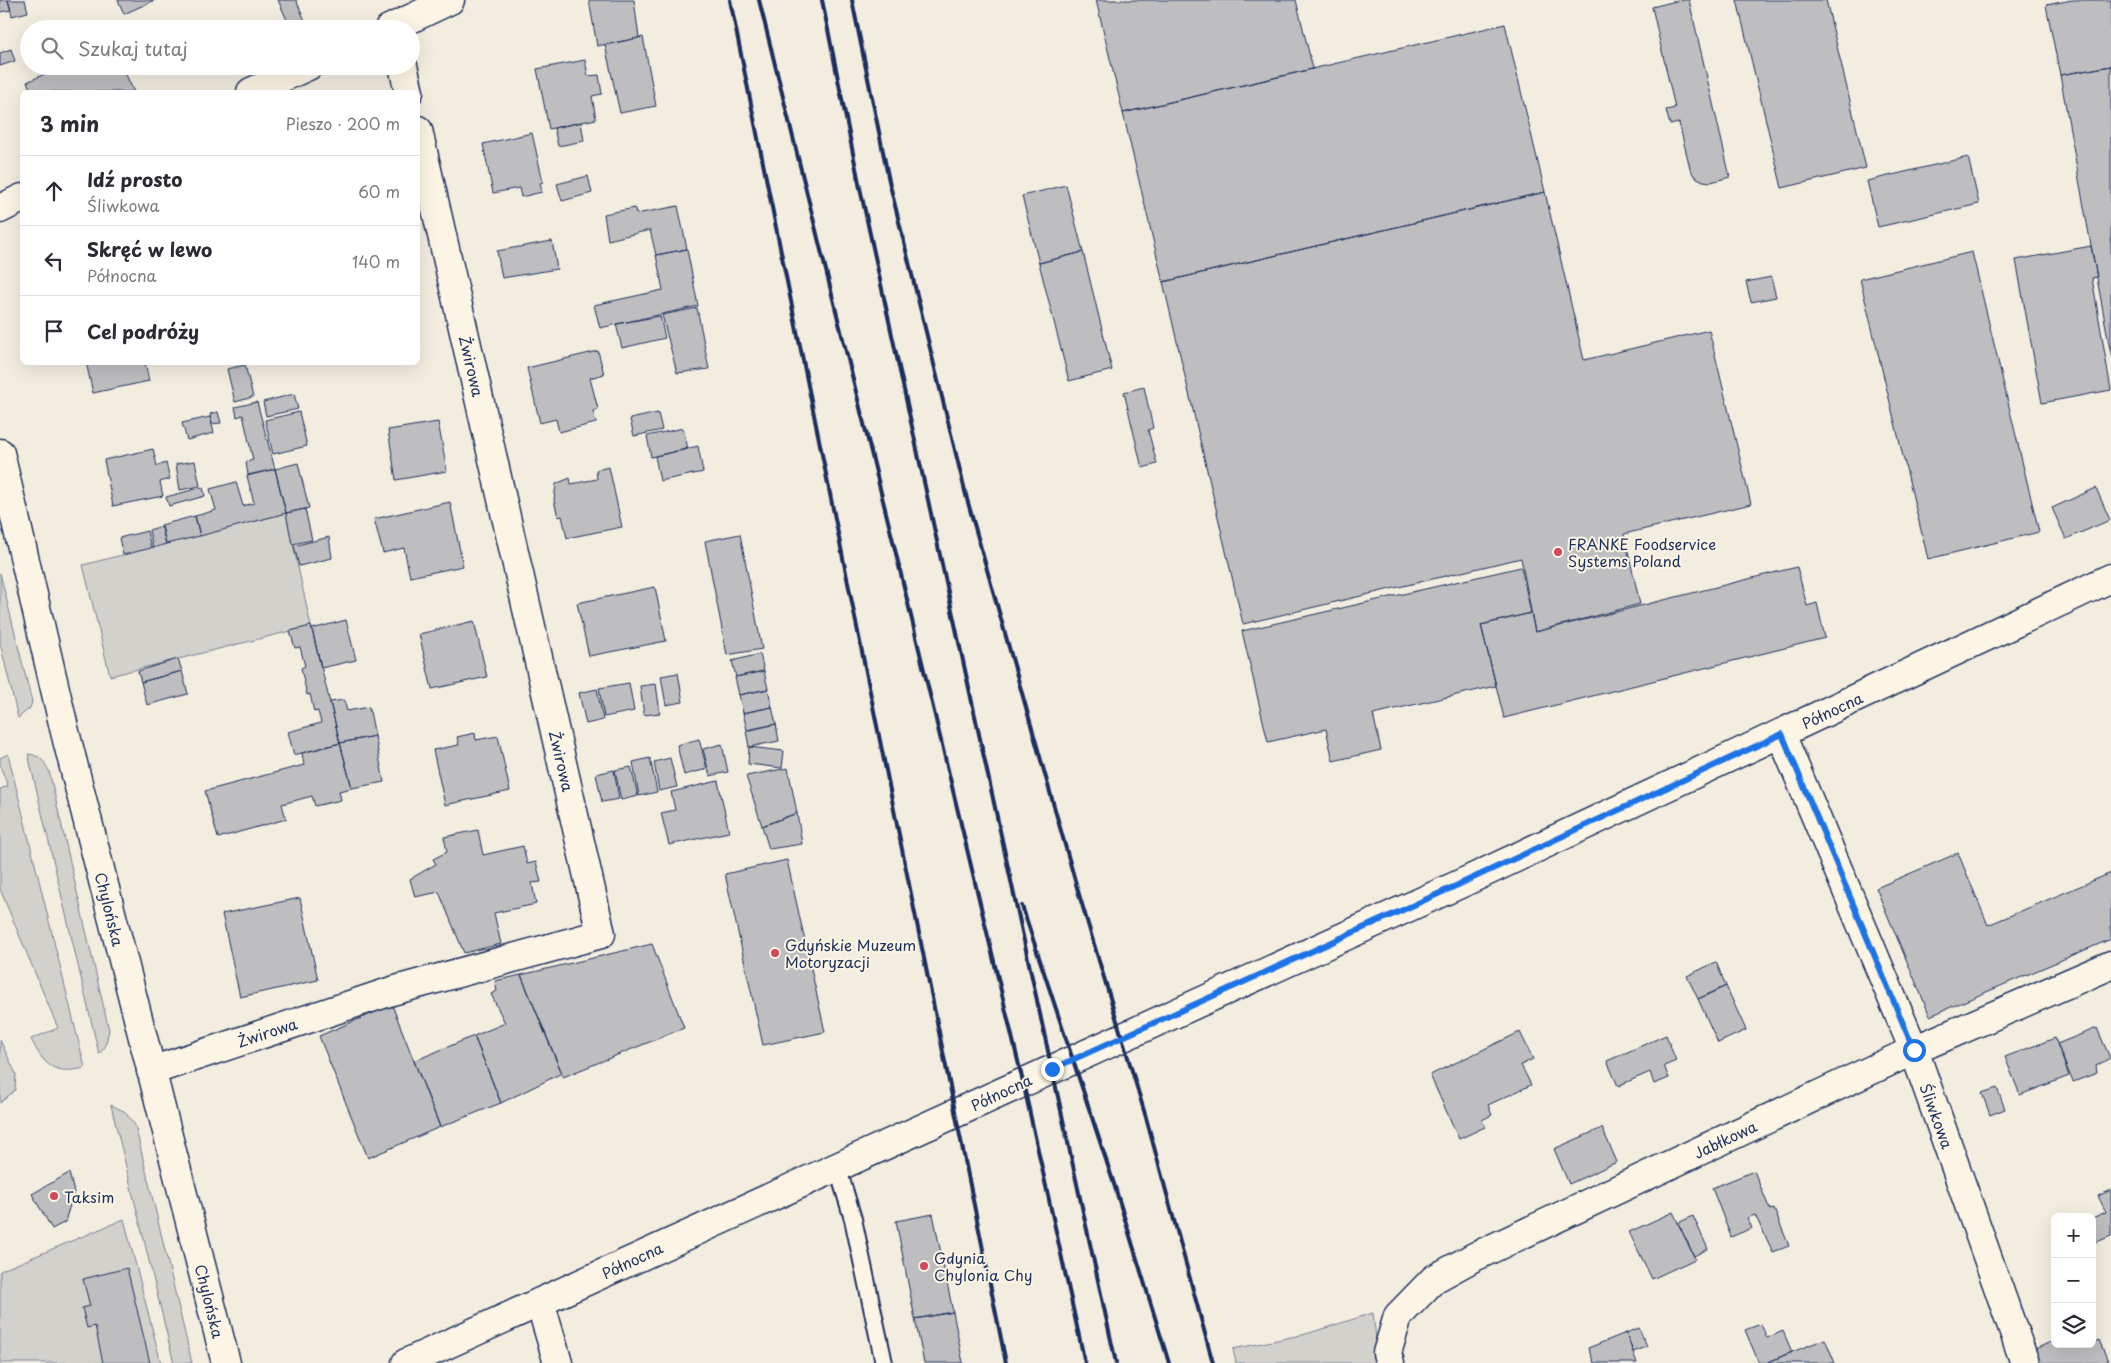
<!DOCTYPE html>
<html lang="pl">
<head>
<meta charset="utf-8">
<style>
  body { margin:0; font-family:"Playpen Sans",sans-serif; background:#f2f2f3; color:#2b2b33 }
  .controls { position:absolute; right:15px; bottom:15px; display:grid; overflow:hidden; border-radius:8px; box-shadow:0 5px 20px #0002 }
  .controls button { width:45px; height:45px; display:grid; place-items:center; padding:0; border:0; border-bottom:1px solid #e1e1e2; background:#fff; color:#2b2b33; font:25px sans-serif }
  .stop { position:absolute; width:15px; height:15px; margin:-11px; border:4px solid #1a73e8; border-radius:50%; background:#fff }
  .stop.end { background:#1a73e8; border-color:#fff; box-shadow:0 1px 5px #0008 }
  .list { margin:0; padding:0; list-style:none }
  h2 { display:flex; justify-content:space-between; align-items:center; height:65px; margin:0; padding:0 20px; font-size:21px }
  h2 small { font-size:16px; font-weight:400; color:#7c7c81 }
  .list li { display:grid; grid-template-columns:32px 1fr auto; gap:15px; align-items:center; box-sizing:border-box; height:70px; padding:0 20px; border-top:1px solid #e1e1e2 }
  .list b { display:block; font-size:19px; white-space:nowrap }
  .list p { margin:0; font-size:16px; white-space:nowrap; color:#7c7c81 }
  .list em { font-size:16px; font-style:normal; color:#7c7c81 }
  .icon { flex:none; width:28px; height:28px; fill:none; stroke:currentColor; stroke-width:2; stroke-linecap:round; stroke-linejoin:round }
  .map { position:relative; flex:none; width:2111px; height:1363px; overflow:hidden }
  .search { position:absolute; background:#fff; box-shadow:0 5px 20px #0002; left:20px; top:20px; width:400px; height:55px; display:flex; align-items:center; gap:12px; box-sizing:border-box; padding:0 18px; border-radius:28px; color:#7c7c81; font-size:19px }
  .panel { position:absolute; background:#fff; box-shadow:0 5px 20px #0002; left:20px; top:90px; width:400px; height:275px; border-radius:8px }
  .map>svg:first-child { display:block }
  .green { fill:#d3d1cc; stroke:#778095 }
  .building { fill:#bebec0; stroke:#1b2f5e }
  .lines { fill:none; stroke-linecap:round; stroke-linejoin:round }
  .service-casing { stroke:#1b2f5e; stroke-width:20 }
  .minor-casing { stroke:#1b2f5e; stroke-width:31 }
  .tertiary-casing { stroke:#1b2f5e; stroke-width:31 }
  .service { stroke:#fcf5e5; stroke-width:16 }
  .minor { stroke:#fcf5e5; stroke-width:28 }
  .tertiary { stroke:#fcf5e5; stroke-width:28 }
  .rail { stroke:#1b2f5e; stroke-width:4 }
  .route { stroke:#1a73e8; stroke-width:6 }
  .poi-dot { fill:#d1495b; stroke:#fcf5e5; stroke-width:2 }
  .labels { text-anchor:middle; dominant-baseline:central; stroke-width:4; stroke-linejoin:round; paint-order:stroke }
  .street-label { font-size:15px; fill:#1b2f5e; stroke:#fcf5e5 }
  .poi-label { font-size:15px; fill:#1b2f5e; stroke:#fcf5e5; text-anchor:start }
</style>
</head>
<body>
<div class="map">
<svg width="2111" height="1363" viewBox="0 0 2111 1363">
  <rect width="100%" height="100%" fill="#f3ede0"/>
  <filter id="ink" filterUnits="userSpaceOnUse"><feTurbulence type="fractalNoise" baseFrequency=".02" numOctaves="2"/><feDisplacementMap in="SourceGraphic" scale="10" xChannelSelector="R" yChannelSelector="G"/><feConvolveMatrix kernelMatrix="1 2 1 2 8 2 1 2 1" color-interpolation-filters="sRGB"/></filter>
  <g filter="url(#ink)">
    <path class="green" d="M 286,513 L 311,626 L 110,676 L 83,565 Z
      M 0,573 L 32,702 L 30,708 L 18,718 L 0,643 Z
      M 8,754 L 85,1068 C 54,1075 44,1066 31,1039 L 58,1028 L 0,889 L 0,789 L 8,786 L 0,766 L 0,758 Z
      M 28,754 C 40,755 44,761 49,771 L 109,1030 L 105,1047 L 99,1054 Z
      M 0,1040 L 16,1074 L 15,1090 L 0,1103 Z
      M 111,1105 L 124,1111 L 135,1125 L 192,1363 L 174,1363 Z
      M 124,1219 L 161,1363 L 0,1363 L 0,1271 Z
      M 1373,1313 L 1379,1363 L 1236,1363 L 1233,1349 L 1306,1334 Z"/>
    <path class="building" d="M 0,0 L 8,0 L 11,10 L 0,12 Z
      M 8,0 L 25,0 L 28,12 L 12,16 Z
      M 118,0 L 155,0 L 124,14 Z
      M 278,0 L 296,0 L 306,23 L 291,29 Z
      M 589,0 L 634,0 L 639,38 L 597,46 Z
      M 1096,0 L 1296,0 L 1313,69 L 1123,113 Z
      M 1680,0 L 1689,0 L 1730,177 L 1711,182 L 1703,181 L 1694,176 L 1690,168 L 1679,123 L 1670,125 L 1666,110 L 1675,108 L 1652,7 Z
      M 1737,0 L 1826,0 L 1866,168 L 1782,188 Z
      M 2072,0 L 2111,0 L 2111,66 L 2060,75 L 2046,5 Z
      M 1505,24 L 1545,192 L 1163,282 L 1123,113 Z
      M 643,37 L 656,106 L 620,113 L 605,45 Z
      M 11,49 L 15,61 L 0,66 L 0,53 Z
      M 585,60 L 588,76 L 599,75 L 602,94 L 592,96 L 596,119 L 549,129 L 537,69 Z
      M 63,66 L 122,66 L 134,92 L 32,92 L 27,82 Z
      M 2111,66 L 2111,355 L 2060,75 Z
      M 581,122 L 584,141 L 558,146 L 554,128 Z
      M 532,133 L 543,182 L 540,183 L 542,192 L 521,197 L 519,188 L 493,193 L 483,144 Z
      M 1968,157 L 1979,204 L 1878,227 L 1867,181 Z
      M 588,176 L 592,193 L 562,201 L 557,184 Z
      M 1066,185 L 1083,252 L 1039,263 L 1022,196 Z
      M 1545,192 L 1584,360 L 1709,330 L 1751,504 L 1624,534 L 1640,604 L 1535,632 L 1521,558 L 1243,624 L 1163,282 Z
      M 678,206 L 687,249 L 656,255 L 650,230 L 608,240 L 604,214 L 635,208 L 636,214 Z
      M 552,241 L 557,269 L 502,278 L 497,251 Z
      M 2091,246 L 2097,277 L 2092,278 L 2111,390 L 2042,403 L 2016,260 Z
      M 687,249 L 698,306 L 600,328 L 594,305 L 663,290 L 656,255 Z
      M 1083,252 L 1112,370 L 1069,381 L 1039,263 Z
      M 1972,252 L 2039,532 L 1928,559 L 1860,279 Z
      M 1771,277 L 1776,297 L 1751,302 L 1746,282 Z
      M 697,308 L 709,369 L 677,373 L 662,315 Z
      M 660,316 L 665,338 L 622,348 L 616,324 Z
      M 598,351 L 604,374 L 590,378 L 598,409 L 593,411 L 596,423 L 559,432 L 556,419 L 540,423 L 527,368 Z
      M 86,362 L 145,362 L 149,381 L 93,393 Z
      M 245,365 L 253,397 L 235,402 L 227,369 Z
      M 1144,387 L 1153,428 L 1148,430 L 1157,464 L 1142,468 L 1124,392 Z
      M 294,394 L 298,409 L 266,416 L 263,402 Z
      M 257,402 L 275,469 L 248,475 L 246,462 L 253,460 L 243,415 L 237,417 L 235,407 Z
      M 218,412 L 221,423 L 212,424 L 210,414 Z
      M 299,412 L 307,446 L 273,454 L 265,420 Z
      M 658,413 L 662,430 L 634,436 L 630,419 Z
      M 210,417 L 214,433 L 187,440 L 182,423 Z
      M 438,422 L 447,471 L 396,480 L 388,430 Z
      M 683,428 L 688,449 L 651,457 L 647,436 Z
      M 698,446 L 703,472 L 660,481 L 655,456 Z
      M 153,449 L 157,466 L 166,463 L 170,479 L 160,482 L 163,496 L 113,506 L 104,460 Z
      M 195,461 L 200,486 L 180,490 L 176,464 Z
      M 298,463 L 309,508 L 286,513 L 275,469 Z
      M 609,467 L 622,527 L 567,538 L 562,516 L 558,517 L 554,500 L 556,484 L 570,478 L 571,484 L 597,479 L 596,470 Z
      M 275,469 L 286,513 L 200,536 L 195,516 L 216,510 L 210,489 L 236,482 L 243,506 L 254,503 L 247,476 Z
      M 203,487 L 205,496 L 169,506 L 166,497 Z
      M 2096,488 L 2110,520 L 2066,539 L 2052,508 Z
      M 450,502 L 463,566 L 410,577 L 404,548 L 383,553 L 374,519 Z
      M 305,509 L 312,540 L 292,544 L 286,513 Z
      M 195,516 L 200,536 L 166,544 L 161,525 Z
      M 162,526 L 166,544 L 153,548 L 149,530 Z
      M 147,531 L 151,548 L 123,555 L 119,538 Z
      M 740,534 L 762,649 L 727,655 L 705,541 Z
      M 329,537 L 332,558 L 299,566 L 294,546 Z
      M 1521,567 L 1531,613 L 1481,625 L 1496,686 L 1373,714 L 1381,750 L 1333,761 L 1326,729 L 1268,742 L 1242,631 Z
      M 1797,567 L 1807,606 L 1817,603 L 1825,638 L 1504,718 L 1481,625 L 1531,613 L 1535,632 Z
      M 655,587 L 666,641 L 589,656 L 577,603 Z
      M 346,620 L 356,660 L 321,668 L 312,629 Z
      M 474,621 L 487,677 L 432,689 L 419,634 Z
      M 311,626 L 340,743 L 294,755 L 288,732 L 321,723 L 318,711 L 314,712 L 310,694 L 307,695 L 301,668 L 305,666 L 300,647 L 295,648 L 290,631 Z
      M 760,654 L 764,671 L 736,677 L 732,661 Z
      M 178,659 L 182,671 L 141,682 L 138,671 Z
      M 182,671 L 188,694 L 147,705 L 141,682 Z
      M 764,671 L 768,689 L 739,695 L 735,677 Z
      M 678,673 L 683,702 L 666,705 L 661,676 Z
      M 629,683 L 634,711 L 604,717 L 599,688 Z
      M 656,684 L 660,713 L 644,715 L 640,686 Z
      M 597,689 L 603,720 L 586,724 L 579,693 Z
      M 768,689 L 772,707 L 743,713 L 739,695 Z
      M 344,700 L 347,711 L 369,707 L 375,736 L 340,743 L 330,702 Z
      M 772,707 L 776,724 L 747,730 L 743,713 Z
      M 776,724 L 779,741 L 749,747 L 746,731 Z
      M 475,733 L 476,740 L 498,736 L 510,791 L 445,805 L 433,750 L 459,745 L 457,737 Z
      M 375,736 L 384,782 L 352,788 L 340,743 Z
      M 699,739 L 707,769 L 684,775 L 677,745 Z
      M 340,743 L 352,788 L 339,791 L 341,800 L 315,806 L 312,796 L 282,804 L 286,819 L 218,838 L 205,791 L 304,765 L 302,753 Z
      M 722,744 L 728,772 L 710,776 L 703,749 Z
      M 749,747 L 784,751 L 782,768 L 748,764 Z
      M 650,758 L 657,792 L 639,796 L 633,762 Z
      M 670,758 L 677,787 L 659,791 L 654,762 Z
      M 631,767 L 638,796 L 621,800 L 615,770 Z
      M 788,768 L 797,813 L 762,826 L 746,776 Z
      M 614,770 L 619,799 L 602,802 L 596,774 Z
      M 718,781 L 729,832 L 669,845 L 661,813 L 675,810 L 671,792 Z
      M 797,813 L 802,844 L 769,849 L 762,826 Z
      M 478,830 L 483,855 L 523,846 L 527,864 L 536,862 L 541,882 L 532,883 L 536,904 L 494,913 L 501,944 L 464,953 L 439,892 L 415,897 L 410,879 L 436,864 L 433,859 L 447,852 L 444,837 Z
      M 1958,853 L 1988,925 L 2111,873 L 2111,939 L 1930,1016 L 1876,888 Z
      M 787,860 L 825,1032 L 763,1045 L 725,874 Z
      M 300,898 L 318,980 L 240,997 L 222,914 Z
      M 652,944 L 684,1028 L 563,1077 L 521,975 Z
      M 1716,962 L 1726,986 L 1698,999 L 1687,976 Z
      M 521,975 L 562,1073 L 501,1103 L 474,1036 L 505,1023 L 491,994 L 497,991 L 495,981 Z
      M 1726,986 L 1746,1030 L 1718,1043 L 1698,999 Z
      M 392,1005 L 440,1127 L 368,1158 L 319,1036 Z
      M 2097,1028 L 2110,1058 L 2096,1066 L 2097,1073 L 2073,1082 L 2057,1044 Z
      M 1520,1032 L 1533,1059 L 1521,1065 L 1531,1085 L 1488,1105 L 1492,1115 L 1482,1120 L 1485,1127 L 1459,1139 L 1430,1075 Z
      M 1666,1035 L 1676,1061 L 1664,1066 L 1669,1078 L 1654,1084 L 1650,1072 L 1618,1086 L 1607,1061 Z
      M 474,1036 L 501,1103 L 440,1127 L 414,1061 Z
      M 2055,1038 L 2069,1076 L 2020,1095 L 2005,1057 Z
      M 1997,1088 L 2005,1109 L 1990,1115 L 1982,1093 Z
      M 1602,1128 L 1617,1162 L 1569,1184 L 1554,1149 Z
      M 1754,1171 L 1770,1210 L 1774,1209 L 1789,1246 L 1773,1252 L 1755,1215 L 1747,1218 L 1752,1228 L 1731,1237 L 1712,1188 Z
      M 69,1173 L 74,1192 L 66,1218 L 67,1221 L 52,1229 L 32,1194 Z
      M 2111,1190 L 2111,1236 L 2092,1244 L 2092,1218 L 2106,1212 L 2098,1196 Z
      M 1673,1212 L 1695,1259 L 1652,1279 L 1629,1232 Z
      M 933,1214 L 953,1312 L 915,1319 L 896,1221 Z
      M 1693,1216 L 1708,1249 L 1694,1256 L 1678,1223 Z
      M 127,1268 L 150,1363 L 103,1363 L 95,1326 L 87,1328 L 82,1308 L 90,1306 L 83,1279 Z
      M 953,1312 L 963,1363 L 924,1363 L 915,1319 Z
      M 1761,1324 L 1767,1338 L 1783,1331 L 1792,1352 L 1766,1363 L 1759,1363 L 1745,1330 Z
      M 1639,1328 L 1647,1347 L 1633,1352 L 1626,1333 Z
      M 1626,1333 L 1637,1363 L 1594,1363 L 1588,1348 Z
      M 1825,1339 L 1835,1363 L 1766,1363 L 1792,1352 Z
      M 2055,1340 L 2055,1344 L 2084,1344 L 2085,1346 L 2099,1340 L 2109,1363 L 2038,1363 L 2033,1350 Z"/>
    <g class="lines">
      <g class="service-casing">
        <path id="service" d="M 837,1166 L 853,1219 L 884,1363"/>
      </g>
      <g class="minor-casing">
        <path id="minor" d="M 389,29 L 450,0
          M 403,66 L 409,92
          M 251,92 L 308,66
          M 0,209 L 22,198
          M 1781,734 L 1914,1050 L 2025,1363
          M 151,1071 L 392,991 L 601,934 L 418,130
          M 540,1302 L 558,1363
          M 406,1363 L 1460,884 L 2111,578
          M 1390,1363 L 1387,1353 L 1398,1316 L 1434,1279 L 1474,1257 L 1914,1050 L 2111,965"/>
      </g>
      <g class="tertiary-casing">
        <path id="tertiary" d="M 0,453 L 65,732 L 226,1363"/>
      </g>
      <use href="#service" class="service"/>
      <use href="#minor" class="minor"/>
      <use href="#tertiary" class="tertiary"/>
      <path class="rail" d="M 730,0 L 1006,1363
        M 759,0 L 892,537 L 1023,1082 L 1085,1363
        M 822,0 L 860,188 L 1116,1363
        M 852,0 L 889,181 L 967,499 L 1078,891 L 1145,1114 L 1213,1363
        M 1022,906 L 1114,1184 L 1169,1363"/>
    </g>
  </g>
  <g class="lines" filter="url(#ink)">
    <path class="route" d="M 1052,1069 L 1460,884 L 1782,734 L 1914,1050"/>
  </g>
  <g class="poi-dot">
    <circle cx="1558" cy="552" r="5"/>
    <circle cx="775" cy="953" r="5"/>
    <circle cx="54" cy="1196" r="5"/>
    <circle cx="924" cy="1266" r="5"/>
  </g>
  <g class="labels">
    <g class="street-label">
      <text transform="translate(472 366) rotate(77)">Żwirowa</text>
      <text transform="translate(1832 710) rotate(-25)">Północna</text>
      <text transform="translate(562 761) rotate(77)">Żwirowa</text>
      <text transform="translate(110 909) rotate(76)">Chylońska</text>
      <text transform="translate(267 1032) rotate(-18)">Żwirowa</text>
      <text transform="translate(1001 1092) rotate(-25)">Północna</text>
      <text transform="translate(1937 1116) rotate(70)">Śliwkowa</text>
      <text transform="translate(1725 1139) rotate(-25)">Jabłkowa</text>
      <text transform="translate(632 1260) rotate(-25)">Północna</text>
      <text transform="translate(210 1301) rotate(76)">Chylońska</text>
    </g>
    <g class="poi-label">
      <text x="1568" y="543">FRANKE Foodservice<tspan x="1568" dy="17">Systems Poland</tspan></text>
      <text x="785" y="944">Gdyńskie Muzeum<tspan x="785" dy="17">Motoryzacji</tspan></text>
      <text x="64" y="1196">Taksim</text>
      <text x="934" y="1257">Gdynia<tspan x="934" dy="17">Chylonia Chy</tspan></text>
    </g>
  </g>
</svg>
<div class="controls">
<button>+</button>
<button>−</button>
<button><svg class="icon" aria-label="layers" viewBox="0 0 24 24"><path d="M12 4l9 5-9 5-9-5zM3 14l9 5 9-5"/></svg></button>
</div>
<div class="stop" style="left:1914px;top:1050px"></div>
<div class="stop end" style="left:1052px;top:1069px"></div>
<div class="search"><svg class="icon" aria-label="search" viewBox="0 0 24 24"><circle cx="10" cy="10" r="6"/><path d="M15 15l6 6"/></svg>Szukaj tutaj</div>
<section class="panel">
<h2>3 min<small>Pieszo · 200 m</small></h2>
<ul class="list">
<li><svg class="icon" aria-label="ahead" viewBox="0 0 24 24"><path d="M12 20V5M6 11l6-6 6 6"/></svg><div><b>Idź prosto</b><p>Śliwkowa</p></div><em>60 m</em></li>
<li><svg class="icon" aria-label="left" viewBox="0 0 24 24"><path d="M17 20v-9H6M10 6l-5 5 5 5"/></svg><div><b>Skręć w lewo</b><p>Północna</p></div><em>140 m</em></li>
<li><svg class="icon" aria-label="arrive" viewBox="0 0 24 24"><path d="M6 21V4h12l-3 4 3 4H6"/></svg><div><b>Cel podróży</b></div></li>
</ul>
</section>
</div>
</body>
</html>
